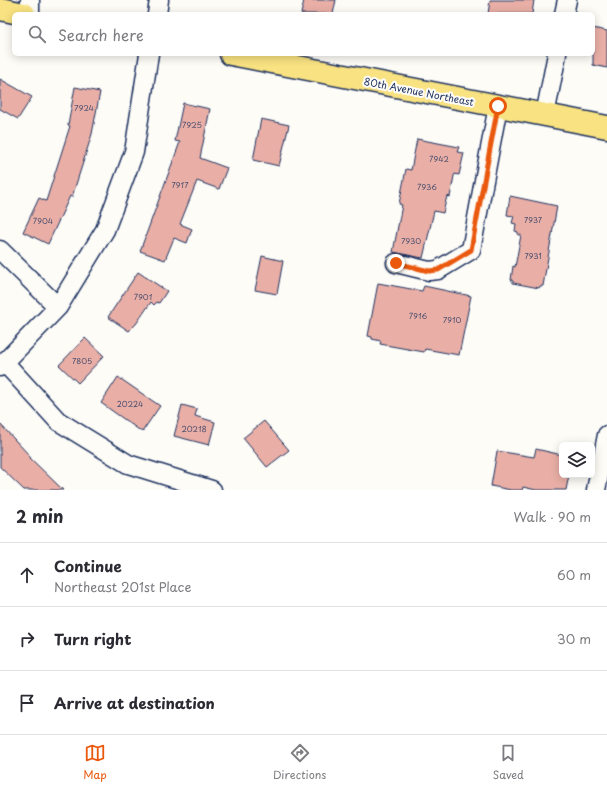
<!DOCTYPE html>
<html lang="en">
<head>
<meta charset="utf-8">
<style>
  body { margin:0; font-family:"Playpen Sans",sans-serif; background:#f2f2f3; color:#2b2b33 }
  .controls { position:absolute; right:12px; bottom:12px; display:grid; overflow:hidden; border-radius:6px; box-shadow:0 2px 10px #0003 }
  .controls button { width:36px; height:36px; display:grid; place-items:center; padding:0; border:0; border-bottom:1px solid #e1e1e2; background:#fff; color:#2b2b33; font:20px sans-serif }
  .stop { position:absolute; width:12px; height:12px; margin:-9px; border:3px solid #ea580c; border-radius:50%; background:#fff }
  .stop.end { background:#ea580c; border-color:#fff; box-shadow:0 1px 4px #0008 }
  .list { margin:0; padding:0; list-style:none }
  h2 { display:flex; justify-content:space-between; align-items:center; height:52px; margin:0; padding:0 16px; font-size:17px }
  h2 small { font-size:13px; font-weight:400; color:#7c7c81 }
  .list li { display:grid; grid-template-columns:26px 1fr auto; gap:12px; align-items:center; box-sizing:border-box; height:64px; padding:0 16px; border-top:1px solid #e1e1e2 }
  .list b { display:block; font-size:15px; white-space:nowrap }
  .list p { margin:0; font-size:13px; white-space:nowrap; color:#7c7c81 }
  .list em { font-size:13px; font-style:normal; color:#7c7c81 }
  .icon { flex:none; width:22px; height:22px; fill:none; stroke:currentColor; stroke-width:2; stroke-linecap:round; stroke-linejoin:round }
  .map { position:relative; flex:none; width:607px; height:490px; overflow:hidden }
  .search { position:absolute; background:#fff; box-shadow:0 2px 10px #0003; left:12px; right:12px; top:12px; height:44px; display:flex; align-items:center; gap:10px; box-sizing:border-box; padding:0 14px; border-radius:6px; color:#7c7c81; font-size:15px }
  .sheet { height:244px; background:#fff }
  nav { display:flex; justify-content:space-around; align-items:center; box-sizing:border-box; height:56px; border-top:1px solid #e1e1e2; background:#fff; font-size:11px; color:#7c7c81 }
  nav a { display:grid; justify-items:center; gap:2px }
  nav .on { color:#ea580c }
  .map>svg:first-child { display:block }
  .building { fill:#e9afa6; stroke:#1b2f5e }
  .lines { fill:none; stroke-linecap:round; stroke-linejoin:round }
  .minor-casing { stroke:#1b2f5e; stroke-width:21 }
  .major-casing { stroke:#1b2f5e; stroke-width:25 }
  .minor { stroke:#fdfcf7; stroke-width:18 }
  .major { stroke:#f8e281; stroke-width:22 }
  .route { stroke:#ea580c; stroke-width:5 }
  .labels { text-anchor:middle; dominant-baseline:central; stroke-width:4; stroke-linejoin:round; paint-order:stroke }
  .number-label { font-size:8px; fill:#4e4f70 }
  .street-label { font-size:10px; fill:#1b2f5e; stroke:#fdfcf7 }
</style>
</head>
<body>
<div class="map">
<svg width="607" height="490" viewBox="0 0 607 490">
  <rect width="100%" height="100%" fill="#fdfcf7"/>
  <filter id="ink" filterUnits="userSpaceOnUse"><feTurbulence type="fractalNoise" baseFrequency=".025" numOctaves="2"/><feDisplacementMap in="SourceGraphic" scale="8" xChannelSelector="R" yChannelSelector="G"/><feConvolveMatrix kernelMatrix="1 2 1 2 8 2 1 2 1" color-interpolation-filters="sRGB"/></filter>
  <g filter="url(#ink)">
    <path class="building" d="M 304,0 L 336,0 L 333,14 L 301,14 Z
      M 490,0 L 534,0 L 532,14 L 488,14 Z
      M 593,28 L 607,31 L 607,68 L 593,65 Z
      M 0,79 L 32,97 L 18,119 L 0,109 Z
      M 75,87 L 100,92 L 92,134 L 72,197 L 70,196 L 48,244 L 23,232 L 39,198 L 46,201 L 70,126 L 68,125 Z
      M 183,103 L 210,109 L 200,158 L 227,168 L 219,189 L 197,181 L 180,224 L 192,229 L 187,243 L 174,238 L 165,260 L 140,251 L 180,142 L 175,141 Z
      M 261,119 L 289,125 L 279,166 L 253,160 Z
      M 417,139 L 459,147 L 457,152 L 464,153 L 459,175 L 455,174 L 454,176 L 450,197 L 447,196 L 443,213 L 434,211 L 423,258 L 393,252 L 402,205 L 399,204 L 406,169 L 411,170 Z
      M 510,196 L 557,206 L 543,286 L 540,286 L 539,288 L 513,283 L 513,281 L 511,280 L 513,266 L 515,267 L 521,235 L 518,235 L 518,232 L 515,231 L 516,224 L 512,223 L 514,216 L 507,215 Z
      M 262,256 L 283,261 L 277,294 L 255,290 Z
      M 138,272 L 167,291 L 159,303 L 157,302 L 154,305 L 151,302 L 136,324 L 129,331 L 108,317 Z
      M 378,283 L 422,291 L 424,286 L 471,296 L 459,355 L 425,349 L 424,352 L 380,344 L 381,341 L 372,339 L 372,337 L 368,336 Z
      M 85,338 L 104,356 L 78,383 L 59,365 Z
      M 118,377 L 160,406 L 142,432 L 101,403 Z
      M 182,405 L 197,409 L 195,416 L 215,422 L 209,445 L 174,436 Z
      M 264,421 L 289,450 L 267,467 L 243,438 Z
      M 0,424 L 29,455 L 28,456 L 63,490 L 24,490 L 0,467 Z
      M 536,449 L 562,455 L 562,475 L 569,475 L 566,490 L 536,490 L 523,487 L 522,490 L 511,490 L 491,486 L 497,451 L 534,457 Z"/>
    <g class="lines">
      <g class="minor-casing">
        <path id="minor" d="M 30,0 L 30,14
          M 157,14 L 159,0
          M 564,14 L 567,0
          M 545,115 L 557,54
          M 0,250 L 58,307
          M 396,263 L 429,271 L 438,270 L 471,250 L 498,106
          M 5,363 L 58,421 L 128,464 L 212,490
          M 0,367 L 58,307 L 105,230 L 134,152 L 149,54
          M 596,490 L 607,435"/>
      </g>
      <g class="major-casing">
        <path id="major" d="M 0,9 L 24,14
          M 231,54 L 607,127"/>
      </g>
      <use href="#minor" class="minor"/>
      <use href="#major" class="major"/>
    </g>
  </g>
  <g class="lines" filter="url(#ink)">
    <path class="route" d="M 396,263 L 429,271 L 438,270 L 471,250 L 498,106"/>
  </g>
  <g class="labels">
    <g class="number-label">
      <text x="84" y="108">7924</text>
      <text x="192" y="125">7925</text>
      <text x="439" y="159">7942</text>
      <text x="180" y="185">7917</text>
      <text x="427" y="187">7936</text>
      <text x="533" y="220">7937</text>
      <text x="43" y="221">7904</text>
      <text x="411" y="241">7930</text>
      <text x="533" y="256">7931</text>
      <text x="143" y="297">7901</text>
      <text x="418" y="316">7916</text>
      <text x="452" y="320">7910</text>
      <text x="82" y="361">7805</text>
      <text x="130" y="404">20224</text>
      <text x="194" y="429">20218</text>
    </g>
    <g class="street-label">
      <text transform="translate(419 91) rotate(11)">80th Avenue Northeast</text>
    </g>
  </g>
</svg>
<div class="controls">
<button><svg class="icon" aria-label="layers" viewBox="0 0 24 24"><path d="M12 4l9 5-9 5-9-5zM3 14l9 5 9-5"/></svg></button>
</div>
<div class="stop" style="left:498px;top:106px"></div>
<div class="stop end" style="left:396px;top:263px"></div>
<div class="search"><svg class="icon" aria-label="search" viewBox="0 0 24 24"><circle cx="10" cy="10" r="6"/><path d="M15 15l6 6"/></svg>Search here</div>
</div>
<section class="sheet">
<h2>2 min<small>Walk · 90 m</small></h2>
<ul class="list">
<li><svg class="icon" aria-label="ahead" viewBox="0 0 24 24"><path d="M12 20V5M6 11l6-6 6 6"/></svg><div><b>Continue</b><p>Northeast 201st Place</p></div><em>60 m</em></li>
<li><svg class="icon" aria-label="right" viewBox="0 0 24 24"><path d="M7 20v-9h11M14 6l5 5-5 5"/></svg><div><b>Turn right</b></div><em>30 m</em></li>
<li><svg class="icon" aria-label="arrive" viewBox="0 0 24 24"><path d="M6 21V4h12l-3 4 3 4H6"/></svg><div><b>Arrive at destination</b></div></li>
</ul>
</section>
<nav>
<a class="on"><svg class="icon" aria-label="map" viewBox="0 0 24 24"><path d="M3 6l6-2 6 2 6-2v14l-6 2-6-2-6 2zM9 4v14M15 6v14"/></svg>Map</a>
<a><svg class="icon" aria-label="directions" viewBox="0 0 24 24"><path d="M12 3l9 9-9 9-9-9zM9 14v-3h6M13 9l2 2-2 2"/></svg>Directions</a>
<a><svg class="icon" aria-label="saved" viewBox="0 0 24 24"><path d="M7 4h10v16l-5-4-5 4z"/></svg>Saved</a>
</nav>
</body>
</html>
